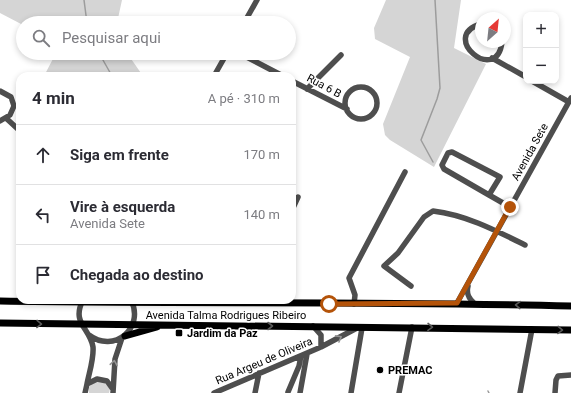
<!DOCTYPE html>
<html lang="pt">
<head>
<meta charset="utf-8">
<style>
  body { margin:0; font-family:Roboto,sans-serif; background:#f2f2f3; color:#2b2b33 }
  .controls { position:absolute; right:12px; top:12px; display:grid; overflow:hidden; border-radius:8px; box-shadow:0 2px 6px #0003 }
  .controls button { width:36px; height:36px; display:grid; place-items:center; padding:0; border:0; border-bottom:1px solid #e1e1e2; background:#fff; color:#2b2b33; font:20px sans-serif }
  .compass { position:absolute; left:475px; top:12px; width:36px; height:36px; border-radius:50%; background:#fff; box-shadow:0 2px 6px #0003; rotate:27deg }
  .stop { position:absolute; width:12px; height:12px; margin:-9px; border:3px solid #b45309; border-radius:50%; background:#fff }
  .stop.end { background:#b45309; border-color:#fff; box-shadow:0 1px 4px #0008 }
  .list { margin:0; padding:0; list-style:none }
  h2 { display:flex; justify-content:space-between; align-items:center; height:52px; margin:0; padding:0 16px; font-size:17px }
  h2 small { font-size:13px; font-weight:400; color:#7c7c81 }
  .list li { display:grid; grid-template-columns:26px 1fr auto; gap:12px; align-items:center; box-sizing:border-box; height:60px; padding:0 16px; border-top:1px solid #e1e1e2 }
  .list b { display:block; font-size:15px; white-space:nowrap }
  .list p { margin:0; font-size:13px; white-space:nowrap; color:#7c7c81 }
  .list em { font-size:13px; font-style:normal; color:#7c7c81 }
  .icon { flex:none; width:22px; height:22px; fill:none; stroke:currentColor; stroke-width:2; stroke-linecap:round; stroke-linejoin:round }
  .map { position:relative; flex:none; width:571px; height:393px; overflow:hidden }
  .search { position:absolute; background:#fff; box-shadow:0 2px 6px #0003; left:16px; top:16px; width:280px; height:44px; display:flex; align-items:center; gap:10px; box-sizing:border-box; padding:0 14px; border-radius:22px; color:#7c7c81; font-size:15px }
  .panel { position:absolute; background:#fff; box-shadow:0 2px 6px #0003; left:16px; top:72px; width:280px; height:232px; border-radius:12px }
  .map>svg:first-child { display:block }
  .green { fill:#d5d5d5 }
  .lines { fill:none; stroke-linecap:round; stroke-linejoin:round }
  .stream { stroke:#9c9c9c; stroke-width:1.5 }
  .minor { stroke:#4e4e4e; stroke-width:5.5 }
  .major { stroke:#000; stroke-width:7 }
  .oneway { stroke:#595959 }
  .oneway2 { stroke:#959595 }
  .route { stroke:#b45309; stroke-width:5 }
  .poi-dot { fill:#000; stroke:#fff; stroke-width:1.5 }
  .labels { text-anchor:middle; dominant-baseline:central; stroke-width:3; stroke-linejoin:round; paint-order:stroke }
  .street-label { font-size:11px; fill:#000; stroke:#fff }
  .poi-label { font-size:11px; font-weight:bold; fill:#000; stroke:#fff; text-anchor:start }
</style>
</head>
<body>
<div class="map">
<svg width="571" height="393" viewBox="0 0 571 393">
  <rect width="100%" height="100%" fill="#fff"/>
  <path class="green" d="M 0,0 L 122,0 L 117,23 L 23,23 L 23,25 L 0,13 Z
    M 386,0 L 461,0 L 454,48 L 486,64 L 434,167 L 390,140 L 385,135 L 383,124 L 410,57 L 375,39 L 374,28 Z
    M 56,53 L 127,53 L 143,76 L 44,76 Z
    M 93,381 L 105,382 L 110,389 L 109,393 L 89,393 L 89,388 Z"/>
  <g class="lines">
    <path class="stream" d="M 84,0 L 87,23
      M 99,53 L 112,76
      M 433,162 L 421,140 L 437,99 L 440,88 L 435,0
      M 488,391 L 489,393"/>
    <path class="minor" d="M 244,23 L 257,0
      M 481,24 C 438,36 497,86 502,42
      M 239,53 L 283,76
      M 492,58 L 526,77
      M 214,76 L 227,53
      M 292,81 L 347,109
      M 532,81 L 569,102
      M345 103a16 16 0 1 1 32 0a16 16 0 1 1-32 0Z
      M 307,89 L 341,55
      M 0,91 L 11,97 L 14,106 L 10,115 L 0,121
      M 7,119 L 20,131
      M 489,195 L 444,169 L 442,165 L 448,153 L 452,152 L 500,177 L 489,195 L 510,207
      M 292,210 L 298,197
      M 411,286 L 384,266 L 398,253 L 424,217 L 433,211 C 466,215 495,230 525,245
      M 468,286 C 466,294 469,299 475,304
      M 83,300 C 71,323 90,328 93,347 C 94,359 89,373 87,384
      M 457,303 L 571,98
      M 354,304 L 355,295 L 349,278 L 405,172
      M 313,326 L 321,335 L 321,347
      M 89,335 C 114,354 145,328 131,300
      M 288,392 L 299,366 L 301,356
      M 85,393 L 87,384 L 97,379 L 107,381 L 112,388
      M 113,393 L 115,359 L 122,338
      M 214,393 L 321,347 L 357,328
      M 255,393 L 259,373
      M 300,393 L 307,354
      M 351,393 L 362,328
      M 399,393 L 412,327
      M 520,393 L 532,329
      M 555,393 L 556,380 L 558,376 L 571,375"/>
    <path class="major" d="M 0,301 C 190,304 381,301 571,306
      M 0,323 L 571,330
      M 125,336 L 157,327"/>
  </g>
  <defs><path id="oneway-chevron" d="M-2-3.5L2.5 0L-2 3.5" fill="none" stroke-width="1.6" stroke-linecap="round" stroke-linejoin="round"/></defs>
  <g class="oneway">
    <use href="#oneway-chevron" transform="translate(518 305) rotate(-178)"/>
    <use href="#oneway-chevron" transform="translate(39 324) rotate(1)"/>
    <use href="#oneway-chevron" transform="translate(270 326)"/>
    <use href="#oneway-chevron" transform="translate(430 327) rotate(1)"/>
    <use href="#oneway-chevron" transform="translate(560 330) rotate(2)"/>
  </g>
  <g class="oneway2">
    <use href="#oneway-chevron" transform="translate(339 338) rotate(-29)"/>
    <use href="#oneway-chevron" transform="translate(114 363) rotate(-81)"/>
  </g>
  <g class="lines">
    <path class="route" d="M 329,304 L 457,303 L 510,207"/>
  </g>
  <g class="poi-dot">
    <rect x="175" y="329" width="8" height="8" rx="2"/>
    <circle cx="380" cy="370" r="4"/>
  </g>
  <g class="labels">
    <g class="street-label">
      <text transform="translate(324 86) rotate(28)">Rua 6 B</text>
      <text transform="translate(530 152) rotate(-61)">Avenida Sete</text>
      <text x="226" y="315">Avenida Talma Rodrigues Ribeiro</text>
      <text transform="translate(264 361) rotate(-23)">Rua Argeu de Oliveira</text>
    </g>
    <g class="poi-label">
      <text x="187" y="333">Jardim da Paz</text>
      <text x="388" y="370">PREMAC</text>
    </g>
  </g>
</svg>
<div class="controls">
<button>+</button>
<button>−</button>
</div>
<svg class="compass" viewBox="-18 -18 36 36"><path d="M0-13l5 13h-10z" fill="#e53935"/><path d="M0 13l5-13h-10z" fill="#7c7c81"/></svg>
<div class="stop" style="left:329px;top:304px"></div>
<div class="stop end" style="left:510px;top:207px"></div>
<div class="search"><svg class="icon" aria-label="search" viewBox="0 0 24 24"><circle cx="10" cy="10" r="6"/><path d="M15 15l6 6"/></svg>Pesquisar aqui</div>
<section class="panel">
<h2>4 min<small>A pé · 310 m</small></h2>
<ul class="list">
<li><svg class="icon" aria-label="ahead" viewBox="0 0 24 24"><path d="M12 20V5M6 11l6-6 6 6"/></svg><div><b>Siga em frente</b></div><em>170 m</em></li>
<li><svg class="icon" aria-label="left" viewBox="0 0 24 24"><path d="M17 20v-9H6M10 6l-5 5 5 5"/></svg><div><b>Vire à esquerda</b><p>Avenida Sete</p></div><em>140 m</em></li>
<li><svg class="icon" aria-label="arrive" viewBox="0 0 24 24"><path d="M6 21V4h12l-3 4 3 4H6"/></svg><div><b>Chegada ao destino</b></div></li>
</ul>
</section>
</div>
</body>
</html>
